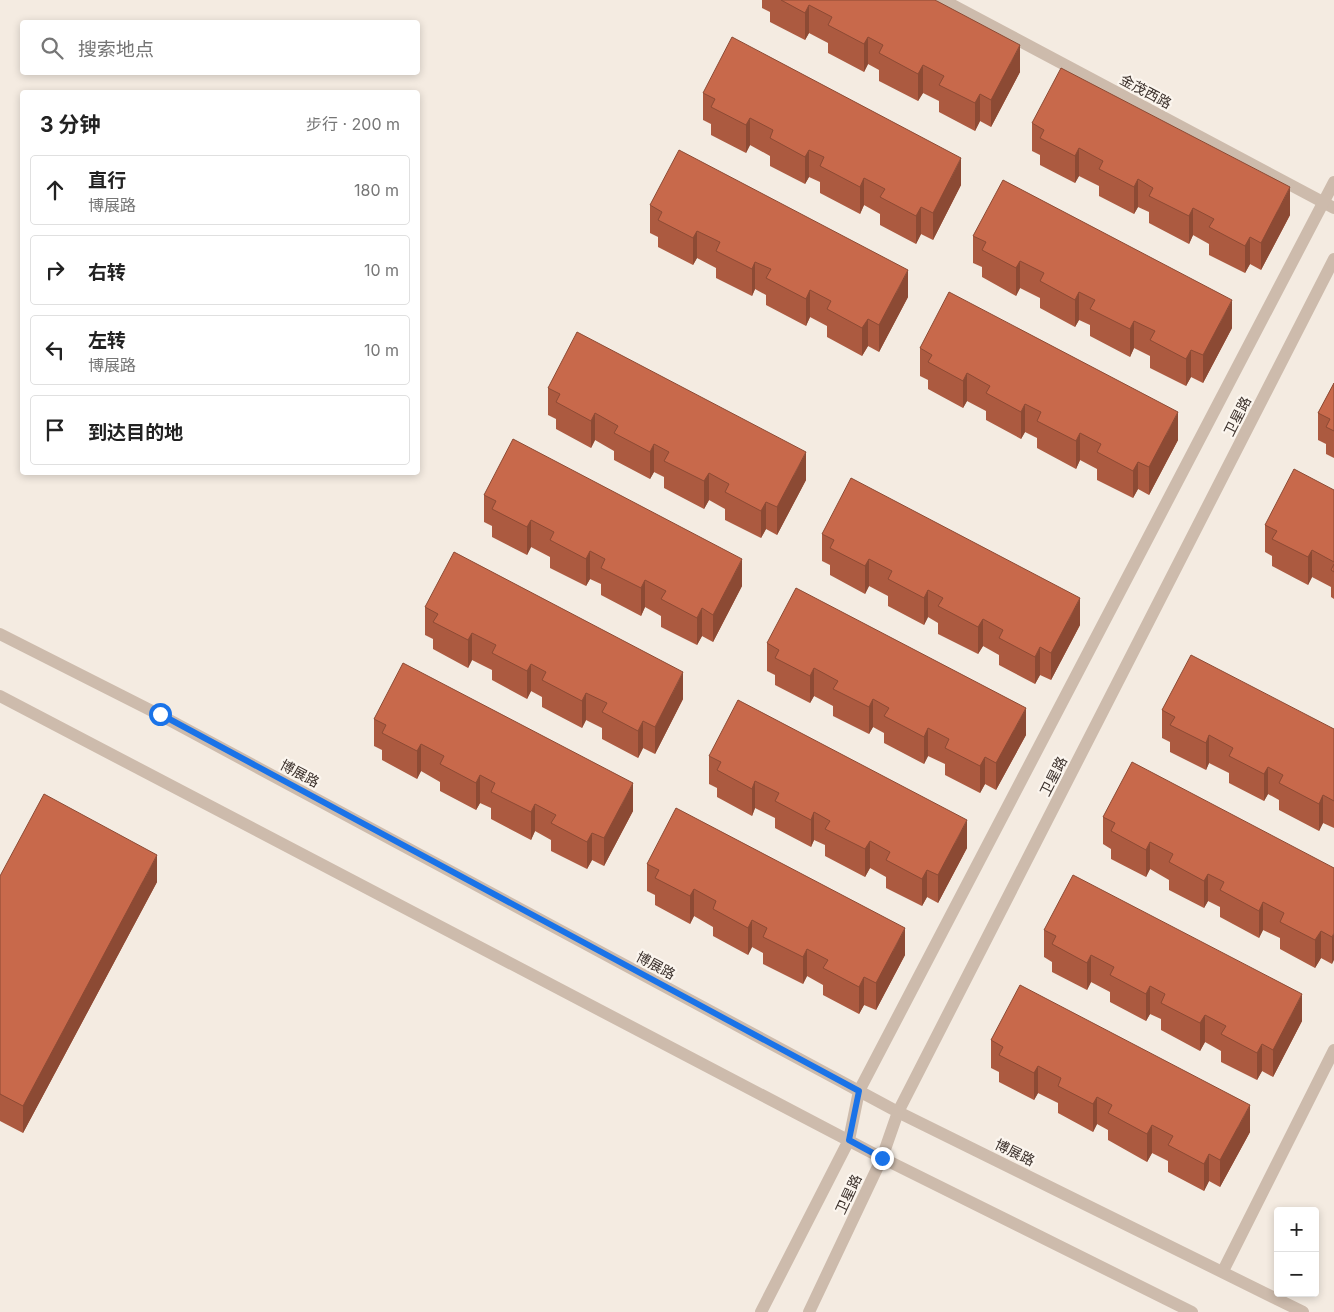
<!DOCTYPE html>
<html lang="zh">
<head>
<meta charset="utf-8">
<style>
  body { margin:0; font-family:Inter,"Noto Sans SC",sans-serif; background:#f2f2f2; color:#222 }
  .controls { position:absolute; right:15px; bottom:15px; display:grid; overflow:hidden; border-radius:5px; box-shadow:0 2px 8px #0003 }
  .controls button { width:45px; height:45px; display:grid; place-items:center; padding:0; border:0; border-bottom:1px solid #e0e0e0; background:#fff; color:#222; font:25px sans-serif }
  .stop { position:absolute; width:15px; height:15px; margin:-11px; border:4px solid #1a73e8; border-radius:50%; background:#fff }
  .stop.end { background:#1a73e8; border-color:#fff; box-shadow:0 1px 5px #0008 }
  .list { margin:0; padding:0; list-style:none }
  h2 { display:flex; justify-content:space-between; align-items:center; height:65px; margin:0; padding:0 20px; font-size:21px }
  h2 small { font-size:16px; font-weight:400; color:#767676 }
  .list li { display:grid; grid-template-columns:32px 1fr auto; gap:15px; align-items:center; box-sizing:border-box; height:70px; margin:0 10px 10px; padding:0 10px; border:1px solid #e0e0e0; border-radius:5px }
  .list b { display:block; font-size:19px; white-space:nowrap }
  .list p { margin:0; font-size:16px; white-space:nowrap; color:#767676 }
  .list em { font-size:16px; font-style:normal; color:#767676 }
  .icon { flex:none; width:28px; height:28px; fill:none; stroke:currentColor; stroke-width:2; stroke-linecap:round; stroke-linejoin:round }
  .map { position:relative; flex:none; width:1334px; height:1312px; overflow:hidden }
  .search { position:absolute; background:#fff; box-shadow:0 2px 8px #0003; left:20px; top:20px; width:400px; height:55px; display:flex; align-items:center; gap:12px; box-sizing:border-box; padding:0 18px; border-radius:5px; color:#767676; font-size:19px }
  .panel { position:absolute; background:#fff; box-shadow:0 2px 8px #0003; left:20px; top:90px; width:400px; height:385px; border-radius:5px }
  .map>svg:first-child { display:block }
  .lines { fill:none; stroke-linecap:round; stroke-linejoin:round }
  .minor { stroke:#cdbbac; stroke-width:12 }
  .tertiary { stroke:#cdbbac; stroke-width:12 }
  .wall { fill:#ac5a40 }
  .shaded-wall { fill:#8c4a34 }
  .building { fill:#c8694b; stroke:#8c4a34 }
  .route { stroke:#1a73e8; stroke-width:6 }
  .labels { text-anchor:middle; dominant-baseline:central; stroke-width:4.5; stroke-linejoin:round; paint-order:stroke }
  .street-label { font-size:14px; fill:#3b302b; stroke:#fbf5ee }
</style>
</head>
<body>
<div class="map">
<svg width="1334" height="1312" viewBox="0 0 1334 1312">
  <rect width="100%" height="100%" fill="#f4ebe1"/>
  <g class="lines">
    <path class="minor" d="M 943,0 L 1334,208
      M 1223,1271 L 1334,1050"/>
    <path class="tertiary" d="M 0,634 L 160,715 L 898,1112 L 1303,1312
      M 0,696 L 882,1158 L 1192,1312
      M 761,1312 L 849,1140 L 859,1091 L 1334,182
      M 809,1312 L 882,1158 L 898,1112 L 1334,259"/>
  </g>
  <path class="wall" d="M 762,0 L 935,0 L 1020,72 L 991,127 L 980,121 L 975,131 L 939,112 L 939,101 L 923,93 L 918,101 L 879,81 L 879,70 L 868,64 L 864,72 L 828,53 L 828,43 L 809,33 L 805,40 L 770,22 L 770,12 L 762,8 Z
    M 703,93 L 961,185 L 933,240 L 921,234 L 916,244 L 880,225 L 880,214 L 864,205 L 860,214 L 820,193 L 820,182 L 809,177 L 805,184 L 770,166 L 770,156 L 750,145 L 746,153 L 711,135 L 711,124 L 703,120 Z
    M 1032,123 L 1290,215 L 1261,270 L 1250,264 L 1245,273 L 1209,255 L 1209,244 L 1193,235 L 1189,244 L 1149,223 L 1149,212 L 1138,207 L 1134,214 L 1099,196 L 1099,186 L 1079,176 L 1075,183 L 1040,165 L 1040,155 L 1032,151 Z
    M 650,205 L 908,297 L 879,352 L 868,346 L 862,356 L 827,337 L 827,326 L 810,317 L 806,326 L 766,305 L 766,295 L 755,289 L 752,296 L 716,278 L 716,268 L 697,258 L 693,265 L 658,247 L 658,237 L 650,233 Z
    M 973,236 L 1232,328 L 1203,383 L 1191,377 L 1186,386 L 1150,368 L 1150,356 L 1134,348 L 1130,357 L 1090,336 L 1090,325 L 1079,320 L 1075,327 L 1040,308 L 1040,298 L 1020,288 L 1016,296 L 982,277 L 982,267 L 973,263 Z
    M 920,348 L 1178,440 L 1149,495 L 1138,489 L 1133,498 L 1097,480 L 1097,469 L 1080,460 L 1076,469 L 1037,448 L 1037,438 L 1025,432 L 1021,439 L 986,420 L 986,411 L 967,401 L 963,408 L 928,389 L 928,380 L 920,376 Z
    M 1334,383 L 1334,458 L 1326,454 L 1326,444 L 1318,440 L 1318,413 Z
    M 548,388 L 806,480 L 777,535 L 766,529 L 761,538 L 725,520 L 725,509 L 709,500 L 704,509 L 664,488 L 664,477 L 654,472 L 650,479 L 614,460 L 614,451 L 595,440 L 591,448 L 556,429 L 556,419 L 548,415 Z
    M 1334,490 L 1334,599 L 1331,597 L 1331,587 L 1312,577 L 1308,585 L 1272,566 L 1272,556 L 1265,552 L 1265,525 Z
    M 484,495 L 742,586 L 713,642 L 702,636 L 697,645 L 661,627 L 661,616 L 645,607 L 641,616 L 601,595 L 601,584 L 590,579 L 586,586 L 550,568 L 550,557 L 531,547 L 527,555 L 492,537 L 492,526 L 484,522 Z
    M 822,534 L 1080,625 L 1051,680 L 1040,675 L 1035,684 L 999,665 L 999,655 L 983,646 L 978,654 L 938,634 L 938,623 L 928,617 L 924,625 L 888,606 L 888,596 L 869,586 L 865,594 L 830,575 L 830,565 L 822,561 Z
    M 425,607 L 683,699 L 655,754 L 643,748 L 638,758 L 602,739 L 602,728 L 586,720 L 582,728 L 542,707 L 542,697 L 531,691 L 527,699 L 492,680 L 492,670 L 472,660 L 468,668 L 433,649 L 433,639 L 425,635 Z
    M 767,643 L 1026,735 L 996,790 L 985,784 L 980,793 L 945,775 L 945,764 L 928,756 L 924,764 L 884,743 L 884,733 L 873,727 L 869,734 L 833,716 L 833,706 L 814,696 L 810,703 L 775,685 L 775,675 L 767,671 Z
    M 1162,710 L 1334,729 L 1334,828 L 1323,823 L 1319,831 L 1279,810 L 1279,800 L 1268,794 L 1264,801 L 1229,783 L 1229,773 L 1209,763 L 1206,770 L 1170,752 L 1170,742 L 1162,738 Z
    M 374,719 L 633,811 L 604,866 L 592,860 L 587,869 L 551,851 L 551,840 L 535,831 L 531,840 L 491,819 L 491,808 L 480,803 L 476,810 L 440,791 L 440,782 L 421,771 L 417,779 L 382,760 L 382,750 L 374,746 Z
    M 709,756 L 967,848 L 938,903 L 927,897 L 922,906 L 886,888 L 886,877 L 870,868 L 865,877 L 825,856 L 825,845 L 814,840 L 811,847 L 775,828 L 775,818 L 755,808 L 752,816 L 717,797 L 717,788 L 709,784 Z
    M 1103,817 L 1334,868 L 1332,964 L 1321,958 L 1315,968 L 1280,949 L 1280,938 L 1263,930 L 1259,938 L 1220,917 L 1220,907 L 1208,901 L 1204,908 L 1169,890 L 1169,880 L 1150,869 L 1146,877 L 1111,859 L 1111,849 L 1103,844 Z
    M 647,864 L 905,955 L 876,1010 L 864,1005 L 859,1014 L 823,995 L 823,985 L 807,976 L 803,984 L 763,964 L 763,953 L 752,947 L 748,955 L 713,936 L 713,927 L 694,916 L 690,924 L 655,905 L 655,895 L 647,891 Z
    M 0,876 L 157,882 L 23,1133 L 0,1121 Z
    M 1044,930 L 1302,1021 L 1273,1077 L 1262,1071 L 1257,1080 L 1221,1062 L 1221,1051 L 1205,1042 L 1200,1051 L 1161,1030 L 1161,1019 L 1150,1014 L 1146,1021 L 1110,1002 L 1110,992 L 1091,982 L 1087,990 L 1052,972 L 1052,962 L 1044,957 Z
    M 991,1040 L 1250,1132 L 1220,1187 L 1209,1181 L 1204,1191 L 1168,1172 L 1168,1161 L 1152,1153 L 1147,1162 L 1108,1140 L 1108,1130 L 1097,1124 L 1093,1132 L 1058,1113 L 1058,1103 L 1038,1093 L 1034,1100 L 999,1082 L 999,1072 L 991,1068 Z"/>
  <path class="shaded-wall" d="M 809,5 L 809,33 L 805,40 L 805,13 Z
    M 868,37 L 868,64 L 864,72 L 864,44 Z
    M 1020,45 L 1020,72 L 991,127 L 991,100 Z
    M 923,65 L 923,93 L 918,101 L 918,74 Z
    M 980,94 L 980,121 L 975,131 L 975,103 Z
    M 750,118 L 750,145 L 746,153 L 746,125 Z
    M 1079,148 L 1079,176 L 1075,183 L 1075,156 Z
    M 809,150 L 809,177 L 805,184 L 805,157 Z
    M 961,158 L 961,185 L 933,240 L 933,213 Z
    M 864,178 L 864,205 L 860,214 L 860,187 Z
    M 1138,179 L 1138,207 L 1134,214 L 1134,187 Z
    M 1290,187 L 1290,215 L 1261,270 L 1261,243 Z
    M 921,207 L 921,234 L 916,244 L 916,216 Z
    M 1193,208 L 1193,235 L 1189,244 L 1189,216 Z
    M 697,231 L 697,258 L 693,265 L 693,238 Z
    M 1250,237 L 1250,264 L 1245,273 L 1245,246 Z
    M 1020,261 L 1020,288 L 1016,296 L 1016,268 Z
    M 755,262 L 755,289 L 752,296 L 752,269 Z
    M 908,270 L 908,297 L 879,352 L 879,325 Z
    M 810,290 L 810,317 L 806,326 L 806,299 Z
    M 1079,292 L 1079,320 L 1075,327 L 1075,300 Z
    M 1232,300 L 1232,328 L 1203,383 L 1203,355 Z
    M 868,319 L 868,346 L 862,356 L 862,328 Z
    M 1134,321 L 1134,348 L 1130,357 L 1130,329 Z
    M 1191,350 L 1191,377 L 1186,386 L 1186,359 Z
    M 967,373 L 967,401 L 963,408 L 963,381 Z
    M 1025,404 L 1025,432 L 1021,439 L 1021,412 Z
    M 1178,412 L 1178,440 L 1149,495 L 1149,467 Z
    M 595,413 L 595,440 L 591,448 L 591,421 Z
    M 1080,433 L 1080,460 L 1076,469 L 1076,441 Z
    M 654,444 L 654,472 L 650,479 L 650,452 Z
    M 806,452 L 806,480 L 777,535 L 777,507 Z
    M 1138,462 L 1138,489 L 1133,498 L 1133,471 Z
    M 709,473 L 709,500 L 704,509 L 704,481 Z
    M 766,502 L 766,529 L 761,538 L 761,511 Z
    M 531,520 L 531,547 L 527,555 L 527,527 Z
    M 1312,550 L 1312,577 L 1308,585 L 1308,557 Z
    M 590,551 L 590,579 L 586,586 L 586,559 Z
    M 742,559 L 742,586 L 713,642 L 713,615 Z
    M 869,559 L 869,586 L 865,594 L 865,566 Z
    M 645,580 L 645,607 L 641,616 L 641,588 Z
    M 928,590 L 928,617 L 924,625 L 924,598 Z
    M 1080,598 L 1080,625 L 1051,680 L 1051,653 Z
    M 702,608 L 702,636 L 697,645 L 697,618 Z
    M 983,619 L 983,646 L 978,654 L 978,627 Z
    M 472,633 L 472,660 L 468,668 L 468,640 Z
    M 1040,647 L 1040,675 L 1035,684 L 1035,657 Z
    M 531,664 L 531,691 L 527,699 L 527,671 Z
    M 814,668 L 814,696 L 810,703 L 810,676 Z
    M 683,672 L 683,699 L 655,754 L 655,727 Z
    M 586,693 L 586,720 L 582,728 L 582,701 Z
    M 873,699 L 873,727 L 869,734 L 869,707 Z
    M 1026,708 L 1026,735 L 996,790 L 996,763 Z
    M 643,721 L 643,748 L 638,758 L 638,731 Z
    M 928,728 L 928,756 L 924,764 L 924,737 Z
    M 1209,735 L 1209,763 L 1206,770 L 1206,743 Z
    M 421,744 L 421,771 L 417,779 L 417,751 Z
    M 985,757 L 985,784 L 980,793 L 980,766 Z
    M 1268,767 L 1268,794 L 1264,801 L 1264,774 Z
    M 480,775 L 480,803 L 476,810 L 476,783 Z
    M 755,781 L 755,808 L 752,816 L 752,789 Z
    M 633,783 L 633,811 L 604,866 L 604,838 Z
    M 1323,795 L 1323,823 L 1319,831 L 1319,804 Z
    M 535,804 L 535,831 L 531,840 L 531,812 Z
    M 814,812 L 814,840 L 811,847 L 811,820 Z
    M 967,820 L 967,848 L 938,903 L 938,875 Z
    M 592,833 L 592,860 L 587,869 L 587,842 Z
    M 870,841 L 870,868 L 865,877 L 865,849 Z
    M 1150,842 L 1150,869 L 1146,877 L 1146,850 Z
    M 157,855 L 157,882 L 23,1133 L 23,1106 Z
    M 927,870 L 927,897 L 922,906 L 922,879 Z
    M 1208,874 L 1208,901 L 1204,908 L 1204,881 Z
    M 694,889 L 694,916 L 690,924 L 690,896 Z
    M 1263,902 L 1263,930 L 1259,938 L 1259,911 Z
    M 752,920 L 752,947 L 748,955 L 748,928 Z
    M 905,928 L 905,955 L 876,1010 L 876,983 Z
    M 1321,931 L 1321,958 L 1315,968 L 1315,940 Z
    M 1334,933 L 1334,960 L 1332,964 L 1332,937 Z
    M 807,949 L 807,976 L 803,984 L 803,957 Z
    M 1091,955 L 1091,982 L 1087,990 L 1087,963 Z
    M 864,977 L 864,1005 L 859,1014 L 859,987 Z
    M 1150,986 L 1150,1014 L 1146,1021 L 1146,994 Z
    M 1302,994 L 1302,1021 L 1273,1077 L 1273,1050 Z
    M 1205,1015 L 1205,1042 L 1200,1051 L 1200,1023 Z
    M 1262,1044 L 1262,1071 L 1257,1080 L 1257,1053 Z
    M 1038,1066 L 1038,1093 L 1034,1100 L 1034,1073 Z
    M 1097,1097 L 1097,1124 L 1093,1132 L 1093,1104 Z
    M 1250,1105 L 1250,1132 L 1220,1187 L 1220,1160 Z
    M 1152,1125 L 1152,1153 L 1147,1162 L 1147,1134 Z
    M 1209,1154 L 1209,1181 L 1204,1191 L 1204,1164 Z"/>
  <path class="building" d="M 781,0 L 935,0 L 1020,45 L 991,100 L 980,94 L 975,103 L 939,85 L 944,76 L 923,65 L 918,74 L 879,53 L 883,45 L 868,37 L 864,44 L 828,25 L 832,17 L 809,5 L 805,13 Z
    M 732,37 L 961,158 L 933,213 L 921,207 L 916,216 L 880,197 L 885,189 L 864,178 L 860,187 L 820,166 L 824,157 L 809,150 L 805,157 L 770,138 L 773,130 L 750,118 L 746,125 L 711,107 L 715,99 L 703,93 Z
    M 1061,68 L 1290,187 L 1261,243 L 1250,237 L 1245,246 L 1209,227 L 1214,219 L 1193,208 L 1189,216 L 1149,196 L 1153,188 L 1138,179 L 1134,187 L 1099,169 L 1103,161 L 1079,148 L 1075,156 L 1040,138 L 1044,130 L 1032,123 Z
    M 679,150 L 908,270 L 879,325 L 868,319 L 862,328 L 827,309 L 831,301 L 810,290 L 806,299 L 766,278 L 771,269 L 755,262 L 752,269 L 716,251 L 720,242 L 697,231 L 693,238 L 658,220 L 662,212 L 650,205 Z
    M 1003,180 L 1232,300 L 1203,355 L 1191,350 L 1186,359 L 1150,340 L 1155,331 L 1134,321 L 1130,329 L 1090,309 L 1095,300 L 1079,292 L 1075,300 L 1040,281 L 1044,273 L 1020,261 L 1016,268 L 982,250 L 986,242 L 973,236 Z
    M 949,292 L 1178,412 L 1149,467 L 1138,462 L 1133,471 L 1097,452 L 1101,444 L 1080,433 L 1076,441 L 1037,421 L 1041,412 L 1025,404 L 1021,412 L 986,393 L 990,386 L 967,373 L 963,381 L 928,362 L 932,355 L 920,348 Z
    M 577,332 L 806,452 L 777,507 L 766,502 L 761,511 L 725,492 L 729,484 L 709,473 L 704,481 L 664,461 L 669,452 L 654,444 L 650,452 L 614,433 L 618,426 L 595,413 L 591,421 L 556,402 L 560,394 L 548,388 Z
    M 1334,383 L 1334,431 L 1326,427 L 1330,419 L 1318,413 Z
    M 513,439 L 742,559 L 713,615 L 702,608 L 697,618 L 661,599 L 666,591 L 645,580 L 641,588 L 601,568 L 605,559 L 590,551 L 586,559 L 550,540 L 554,532 L 531,520 L 527,527 L 492,509 L 496,501 L 484,495 Z
    M 1294,469 L 1334,490 L 1334,562 L 1312,550 L 1308,557 L 1272,539 L 1277,531 L 1265,525 Z
    M 851,478 L 1080,598 L 1051,653 L 1040,647 L 1035,657 L 999,638 L 1003,630 L 983,619 L 978,627 L 938,606 L 943,598 L 928,590 L 924,598 L 888,579 L 892,571 L 869,559 L 865,566 L 830,548 L 834,540 L 822,534 Z
    M 454,552 L 683,672 L 655,727 L 643,721 L 638,731 L 602,712 L 607,703 L 586,693 L 582,701 L 542,680 L 546,672 L 531,664 L 527,671 L 492,653 L 496,645 L 472,633 L 468,640 L 433,622 L 438,614 L 425,607 Z
    M 1334,564 L 1334,572 L 1331,570 Z
    M 796,588 L 1026,708 L 996,763 L 985,757 L 980,766 L 945,748 L 949,739 L 928,728 L 924,737 L 884,716 L 889,708 L 873,699 L 869,707 L 833,689 L 838,681 L 814,668 L 810,676 L 775,658 L 779,650 L 767,643 Z
    M 1191,655 L 1334,729 L 1334,801 L 1323,795 L 1319,804 L 1279,783 L 1283,775 L 1268,767 L 1264,774 L 1229,756 L 1233,748 L 1209,735 L 1206,743 L 1170,725 L 1175,717 L 1162,710 Z
    M 403,663 L 633,783 L 604,838 L 592,833 L 587,842 L 551,823 L 556,815 L 535,804 L 531,812 L 491,792 L 495,783 L 480,775 L 476,783 L 440,764 L 444,756 L 421,744 L 417,751 L 382,733 L 386,725 L 374,719 Z
    M 738,700 L 967,820 L 938,875 L 927,870 L 922,879 L 886,860 L 890,852 L 870,841 L 865,849 L 825,829 L 830,821 L 814,812 L 811,820 L 775,801 L 779,793 L 755,781 L 752,789 L 717,770 L 721,762 L 709,756 Z
    M 1132,762 L 1334,868 L 1334,933 L 1332,937 L 1321,931 L 1315,940 L 1280,922 L 1284,913 L 1263,902 L 1259,911 L 1220,890 L 1224,882 L 1208,874 L 1204,881 L 1169,862 L 1173,854 L 1150,842 L 1146,850 L 1111,831 L 1115,823 L 1103,817 Z
    M 44,794 L 157,855 L 23,1106 L 0,1094 L 0,876 Z
    M 676,808 L 905,928 L 876,983 L 864,977 L 859,987 L 823,968 L 828,960 L 807,949 L 803,957 L 763,937 L 767,928 L 752,920 L 748,928 L 713,909 L 716,901 L 694,889 L 690,896 L 655,878 L 659,870 L 647,864 Z
    M 1073,875 L 1302,994 L 1273,1050 L 1262,1044 L 1257,1053 L 1221,1034 L 1226,1026 L 1205,1015 L 1200,1023 L 1161,1003 L 1165,994 L 1150,986 L 1146,994 L 1110,975 L 1114,967 L 1091,955 L 1087,963 L 1052,944 L 1056,936 L 1044,930 Z
    M 1020,985 L 1250,1105 L 1220,1160 L 1209,1154 L 1204,1164 L 1168,1145 L 1173,1136 L 1152,1125 L 1147,1134 L 1108,1113 L 1112,1105 L 1097,1097 L 1093,1104 L 1058,1086 L 1061,1078 L 1038,1066 L 1034,1073 L 999,1055 L 1003,1047 L 991,1040 Z"/>
  <g class="lines">
    <path class="route" d="M 160,714 L 859,1091 L 849,1140 L 882,1158"/>
  </g>
  <g class="labels">
    <g class="street-label">
      <text transform="translate(1146 91) rotate(28)">金茂西路</text>
      <text transform="translate(1237 416) rotate(-63)">卫星路</text>
      <text transform="translate(300 773) rotate(28)">博展路</text>
      <text transform="translate(1053 776) rotate(-63)">卫星路</text>
      <text transform="translate(656 965) rotate(28)">博展路</text>
      <text transform="translate(1015 1152) rotate(26)">博展路</text>
      <text transform="translate(848 1194) rotate(-65)">卫星路</text>
    </g>
  </g>
</svg>
<div class="controls">
<button>+</button>
<button>−</button>
</div>
<div class="stop" style="left:160px;top:714px"></div>
<div class="stop end" style="left:882px;top:1158px"></div>
<div class="search"><svg class="icon" aria-label="search" viewBox="0 0 24 24"><circle cx="10" cy="10" r="6"/><path d="M15 15l6 6"/></svg>搜索地点</div>
<section class="panel">
<h2>3 分钟<small>步行 · 200 m</small></h2>
<ul class="list">
<li><svg class="icon" aria-label="ahead" viewBox="0 0 24 24"><path d="M12 20V5M6 11l6-6 6 6"/></svg><div><b>直行</b><p>博展路</p></div><em>180 m</em></li>
<li><svg class="icon" aria-label="right" viewBox="0 0 24 24"><path d="M7 20v-9h11M14 6l5 5-5 5"/></svg><div><b>右转</b></div><em>10 m</em></li>
<li><svg class="icon" aria-label="left" viewBox="0 0 24 24"><path d="M17 20v-9H6M10 6l-5 5 5 5"/></svg><div><b>左转</b><p>博展路</p></div><em>10 m</em></li>
<li><svg class="icon" aria-label="arrive" viewBox="0 0 24 24"><path d="M6 21V4h12l-3 4 3 4H6"/></svg><div><b>到达目的地</b></div></li>
</ul>
</section>
</div>
</body>
</html>
